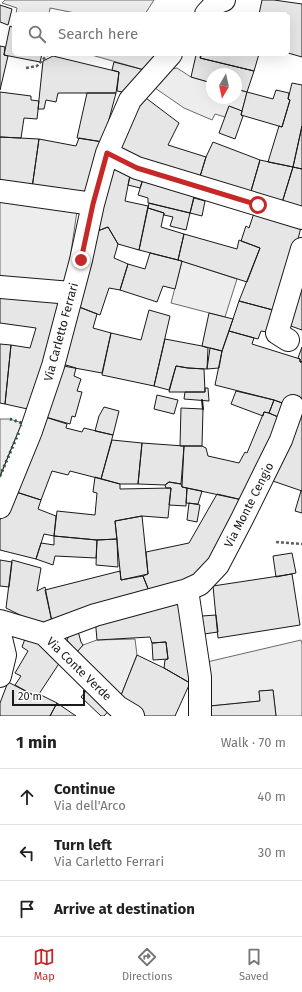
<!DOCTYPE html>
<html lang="en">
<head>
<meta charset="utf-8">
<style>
  body { margin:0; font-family:"Fira Sans",sans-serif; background:#f6f6f6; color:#222 }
  .compass { position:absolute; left:206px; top:68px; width:36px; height:36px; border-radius:50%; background:#fff; box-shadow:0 4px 16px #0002; rotate:189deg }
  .scale { position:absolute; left:12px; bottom:10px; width:73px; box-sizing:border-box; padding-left:4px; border:2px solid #1a1a1a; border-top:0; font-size:11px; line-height:14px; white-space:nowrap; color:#1a1a1a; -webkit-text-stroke:3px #fff; paint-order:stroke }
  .stop { position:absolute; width:12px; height:12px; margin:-9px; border:3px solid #c62828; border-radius:50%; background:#fff }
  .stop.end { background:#c62828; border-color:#fff; box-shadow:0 1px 4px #0008 }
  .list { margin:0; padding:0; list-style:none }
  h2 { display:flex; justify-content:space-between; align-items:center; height:52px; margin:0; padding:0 16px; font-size:17px }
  h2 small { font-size:13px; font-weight:400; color:#767676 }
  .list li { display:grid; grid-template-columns:26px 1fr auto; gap:12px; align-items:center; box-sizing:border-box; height:56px; padding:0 16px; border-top:1px solid #e0e0e0 }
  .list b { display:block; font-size:15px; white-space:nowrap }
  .list p { margin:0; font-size:13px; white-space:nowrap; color:#767676 }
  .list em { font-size:13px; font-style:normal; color:#767676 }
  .icon { flex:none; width:22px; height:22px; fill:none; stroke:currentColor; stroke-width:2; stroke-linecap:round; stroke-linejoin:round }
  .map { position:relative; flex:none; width:302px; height:716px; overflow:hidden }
  .search { position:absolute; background:#fff; box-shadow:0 4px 16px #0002; left:12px; right:12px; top:12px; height:44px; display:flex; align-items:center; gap:10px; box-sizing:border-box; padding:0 14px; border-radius:6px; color:#767676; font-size:15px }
  .sheet { height:220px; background:#fff }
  nav { display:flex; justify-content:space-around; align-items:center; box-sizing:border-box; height:56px; border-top:1px solid #e0e0e0; background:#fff; font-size:11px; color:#767676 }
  nav a { display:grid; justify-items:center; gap:2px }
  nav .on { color:#c62828 }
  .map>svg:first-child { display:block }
  .built { fill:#ededed; stroke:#6a6a6a }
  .building { fill:#e6e6e6; stroke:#1a1a1a }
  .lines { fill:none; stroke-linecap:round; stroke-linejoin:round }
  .minor-casing { stroke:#1a1a1a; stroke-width:24 }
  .path { stroke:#5f5f5f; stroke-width:2.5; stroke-dasharray:3 2; stroke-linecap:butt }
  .minor { stroke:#fff; stroke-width:22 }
  .hedge { stroke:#2b5a34; stroke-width:3; stroke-dasharray:2 3; stroke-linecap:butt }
  .wall { stroke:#1a1a1a; stroke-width:2 }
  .route { stroke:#c62828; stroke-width:5 }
  .labels { text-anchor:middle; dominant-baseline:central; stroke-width:3; stroke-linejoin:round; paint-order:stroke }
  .street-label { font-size:12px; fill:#1a1a1a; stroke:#fff }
</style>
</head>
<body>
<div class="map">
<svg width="302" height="716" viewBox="0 0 302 716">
  <rect width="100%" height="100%" fill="#fff"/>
  <path class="built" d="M 5,0 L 154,0 L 145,14 L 80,14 L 50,8 L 49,14 L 16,14 L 17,8 L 2,3 Z
    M 88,54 L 161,54 L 148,71 Z
    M 177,68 L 191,77 L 212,83 L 212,98 L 236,98 L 236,89 L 247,92 L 242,111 L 229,106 L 225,117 L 215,114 L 212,120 L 184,108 L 155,88 L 172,69 Z
    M 0,202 L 77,211 L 66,286 L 0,278 Z
    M 182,261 L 237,279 L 225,317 L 171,303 Z
    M 0,419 L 10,419 L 22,423 L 0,476 Z
    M 135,639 L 137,655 L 118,703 L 77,652 L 83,645 L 97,640 Z
    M 301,640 L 302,644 L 302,716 L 276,716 L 273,690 L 259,691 L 260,701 L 210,706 L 207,662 Z"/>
  <path class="building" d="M 262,0 L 274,0 L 302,4 L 302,57 L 288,53 L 288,14 L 259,14 Z
    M 0,5 L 12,9 L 8,25 L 0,22 Z
    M 10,26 L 14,28 L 14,54 L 42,54 L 40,62 L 4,55 Z
    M 0,46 L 5,47 L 4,55 L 8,56 L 0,90 Z
    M 202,54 L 259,54 L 254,71 L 200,58 Z
    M 196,55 L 201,56 L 200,58 L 254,71 L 247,92 L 236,89 L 236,74 L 212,74 L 212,83 L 191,77 Z
    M 53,56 L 119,72 L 116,93 L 58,93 L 56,102 L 46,100 L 44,109 L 38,109 L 43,61 Z
    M 114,62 L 148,71 L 128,93 L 117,91 L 119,72 L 112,70 Z
    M 292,83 L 302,85 L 302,126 L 293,167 L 268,162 L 279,126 L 282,127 L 290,100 L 288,99 Z
    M 276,90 L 289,93 L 288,99 L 290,100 L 282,127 L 241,115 L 247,92 L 273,99 Z
    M 0,92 L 31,96 L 31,100 L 39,101 L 37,119 L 24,118 L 21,138 L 0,137 Z
    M 87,93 L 116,93 L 103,142 L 77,138 Z
    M 142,95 L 179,123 L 168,145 L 206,157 L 198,183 L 117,150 Z
    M 229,106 L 242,111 L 241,115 L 243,116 L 235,139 L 219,133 Z
    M 302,126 L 302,169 L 293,167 Z
    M 0,137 L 39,139 L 32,188 L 0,185 Z
    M 79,138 L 103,142 L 90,196 L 32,188 L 39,139 L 76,146 Z
    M 213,142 L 260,160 L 249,198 L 198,183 L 206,157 Z
    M 260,160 L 293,167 L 281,206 L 249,198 Z
    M 110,163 L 131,170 L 125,201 L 148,206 L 139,250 L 118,244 L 108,227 L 95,232 Z
    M 293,167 L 302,169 L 302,211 L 281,206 Z
    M 131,172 L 144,176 L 140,188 L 128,185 Z
    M 144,176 L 195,192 L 190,213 L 148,203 L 148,198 L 138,195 Z
    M 194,198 L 205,201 L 202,216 L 190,213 Z
    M 149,203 L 190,213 L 186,230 L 170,226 L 173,217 L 164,215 L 164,213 L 148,208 Z
    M 256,207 L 301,227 L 291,267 L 273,310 L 239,301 L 260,248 L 241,241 L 246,226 L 249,228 Z
    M 148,208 L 164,213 L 161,227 L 184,234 L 178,260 L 139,250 Z
    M 108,227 L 118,244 L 114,258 L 128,264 L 120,290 L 109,288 L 100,315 L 74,305 L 95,232 Z
    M 184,234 L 237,249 L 239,240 L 260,248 L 247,282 L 178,260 Z
    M 150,253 L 182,261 L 175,289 L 163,286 L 157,302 L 120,290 L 128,264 L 145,269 Z
    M 302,274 L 302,330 L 288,325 Z
    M 0,294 L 65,301 L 32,410 L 5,404 L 11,345 L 30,348 L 36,328 L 0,323 Z
    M 239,301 L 273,310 L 267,332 L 261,331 L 258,339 L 229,331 Z
    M 74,305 L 97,314 L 93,328 L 111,333 L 102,373 L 58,365 Z
    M 149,310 L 170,316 L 154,386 L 102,375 L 111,333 L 141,340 Z
    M 209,313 L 233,319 L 222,351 L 202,346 Z
    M 229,331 L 254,338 L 252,344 L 300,359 L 300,362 L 302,362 L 302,410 L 274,400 L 215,385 L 222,351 Z
    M 165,339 L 202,346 L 208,348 L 207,369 L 188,368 L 176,366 L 169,390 L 154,386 Z
    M 0,344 L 11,345 L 5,404 L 0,403 Z
    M 302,347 L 302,362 L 300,362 L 300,359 L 298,358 Z
    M 210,348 L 222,351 L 219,368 L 207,369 Z
    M 59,363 L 76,368 L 74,376 L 81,379 L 77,391 L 82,392 L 75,417 L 72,416 L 70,424 L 42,416 Z
    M 176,366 L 188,368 L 204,369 L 205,392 L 169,392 Z
    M 205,388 L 208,388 L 209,401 L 184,399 L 185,392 L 205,392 Z
    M 236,391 L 274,400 L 269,413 L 264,412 L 263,416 L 231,404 Z
    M 157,395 L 178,400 L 174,414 L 154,409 Z
    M 274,400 L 290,406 L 285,420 L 269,413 Z
    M 104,407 L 119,411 L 113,435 L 95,431 L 99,416 Z
    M 181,408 L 203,409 L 202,446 L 180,446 Z
    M 302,410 L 302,491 L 264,478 Z
    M 264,412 L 269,413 L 285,420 L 247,501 L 182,487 L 184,446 L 202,446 L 206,448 L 208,456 L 239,463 L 245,452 L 247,453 Z
    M 42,416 L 67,424 L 66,428 L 82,432 L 84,428 L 113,435 L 101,479 L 70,471 L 68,475 L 52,471 L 41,500 L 13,491 Z
    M 112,440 L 142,443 L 138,484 L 120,484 L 101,479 Z
    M 142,443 L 184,446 L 181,484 L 169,482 L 165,485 L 138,484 Z
    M 95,477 L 120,484 L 120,489 L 171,488 L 168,518 L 142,516 L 115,521 L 117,539 L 97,540 L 54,536 L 57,511 L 95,515 L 97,493 L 93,492 Z
    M 169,482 L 181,484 L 182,487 L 187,488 L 186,506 L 169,505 L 171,488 L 166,488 L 165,485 Z
    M 187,488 L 202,491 L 198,504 L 186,503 Z
    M 13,491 L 41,500 L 38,509 L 56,516 L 54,536 L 44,534 L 36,559 L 0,550 L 0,520 Z
    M 301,491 L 302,491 L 302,513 L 295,511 Z
    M 217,494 L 247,501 L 198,579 L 151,596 L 143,576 L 148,574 L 146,552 L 189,543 Z
    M 189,503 L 200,505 L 197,522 L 187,520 Z
    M 142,516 L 148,574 L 121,580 L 115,521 Z
    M 54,536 L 97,540 L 96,558 L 55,556 L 53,565 L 36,559 L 41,543 L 54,545 Z
    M 117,539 L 118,567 L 96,565 L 97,540 Z
    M 292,553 L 296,573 L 276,577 L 273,556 Z
    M 0,560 L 12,562 L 9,587 L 0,586 Z
    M 12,560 L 41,568 L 37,591 L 45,587 L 52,622 L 36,623 L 6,608 Z
    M 120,571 L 121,580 L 143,576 L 151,596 L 52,622 L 45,590 Z
    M 292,574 L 300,625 L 218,638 L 213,586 Z
    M 183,600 L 190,683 L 164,668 L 165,660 L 168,659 L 166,642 L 152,643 L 150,637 L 97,640 L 95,617 Z
    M 216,615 L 218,632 L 204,634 L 202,616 Z
    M 78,631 L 81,642 L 83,645 L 77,652 L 67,640 L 69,635 Z
    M 26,636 L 33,636 L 62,659 L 37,697 L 15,685 L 21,676 L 15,673 L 28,651 L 22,647 Z
    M 166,642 L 168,659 L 153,660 L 152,643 Z
    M 137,655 L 164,668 L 190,683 L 175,716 L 141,716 L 118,703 Z
    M 8,682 L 37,697 L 39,694 L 57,703 L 50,716 L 0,716 L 0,703 Z
    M 91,685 L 113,706 L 104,716 L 101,716 L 81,697 Z
    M 273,690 L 276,716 L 207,716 L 210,706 L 260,701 L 259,691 Z
    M 57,703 L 76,716 L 50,716 Z"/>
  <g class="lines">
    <g class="minor-casing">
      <path id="minor" d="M 206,14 L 216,3 L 224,0
        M 107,153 L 137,168 L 302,218
        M 0,191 L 93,204
        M 0,287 L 71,293
        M 288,340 L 277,333 L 302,249
        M 0,507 L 31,431 L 53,366 L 81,260 L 93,204 L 107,153 L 130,100 L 171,54
        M 187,590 L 200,677 L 200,716
        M 0,621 L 44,634 L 118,707 L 133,716
        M 0,634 L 5,655 L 0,676
        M 44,634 L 95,615 L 187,590 L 200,584 L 218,565 L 242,519 L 281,440 L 293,406"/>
    </g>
    <path class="path" d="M 26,68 L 37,66 L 48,54
      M 276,542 L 302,544"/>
    <use href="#minor" class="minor"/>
    <path class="hedge" d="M 10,419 L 22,423 L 21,426
      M 0,476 L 19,432"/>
    <path class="wall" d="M 202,400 L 203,409"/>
  </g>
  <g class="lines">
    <path class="route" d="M 81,260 L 93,204 L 107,153 L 137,168 L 258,205"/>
  </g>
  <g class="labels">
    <g class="street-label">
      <text transform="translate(61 332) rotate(-75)">Via Carletto Ferrari</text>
      <text transform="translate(249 505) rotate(-63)">Via Monte Cengio</text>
      <text transform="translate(79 669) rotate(44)">Via Conte Verde</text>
    </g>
  </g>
</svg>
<svg class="compass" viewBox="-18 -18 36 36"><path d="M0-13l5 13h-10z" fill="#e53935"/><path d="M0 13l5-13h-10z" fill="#767676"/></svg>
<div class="scale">20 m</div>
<div class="stop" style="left:258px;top:205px"></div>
<div class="stop end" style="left:81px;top:260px"></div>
<div class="search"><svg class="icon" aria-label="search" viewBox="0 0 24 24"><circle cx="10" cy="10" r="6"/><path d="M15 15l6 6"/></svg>Search here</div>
</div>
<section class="sheet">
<h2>1 min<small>Walk · 70 m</small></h2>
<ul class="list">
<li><svg class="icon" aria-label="ahead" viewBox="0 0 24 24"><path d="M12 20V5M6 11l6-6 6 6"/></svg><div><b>Continue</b><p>Via dell'Arco</p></div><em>40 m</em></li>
<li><svg class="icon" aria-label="left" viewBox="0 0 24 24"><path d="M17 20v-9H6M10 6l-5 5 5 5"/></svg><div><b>Turn left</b><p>Via Carletto Ferrari</p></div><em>30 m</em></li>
<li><svg class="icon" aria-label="arrive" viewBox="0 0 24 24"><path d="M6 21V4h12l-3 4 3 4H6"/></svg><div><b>Arrive at destination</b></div></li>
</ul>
</section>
<nav>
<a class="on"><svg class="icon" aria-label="map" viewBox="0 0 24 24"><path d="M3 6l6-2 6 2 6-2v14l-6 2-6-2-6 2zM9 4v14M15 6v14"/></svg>Map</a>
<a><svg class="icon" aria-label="directions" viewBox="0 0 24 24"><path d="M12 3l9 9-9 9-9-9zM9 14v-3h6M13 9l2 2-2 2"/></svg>Directions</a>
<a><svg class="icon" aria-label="saved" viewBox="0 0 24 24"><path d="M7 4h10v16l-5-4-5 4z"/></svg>Saved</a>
</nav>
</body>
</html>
